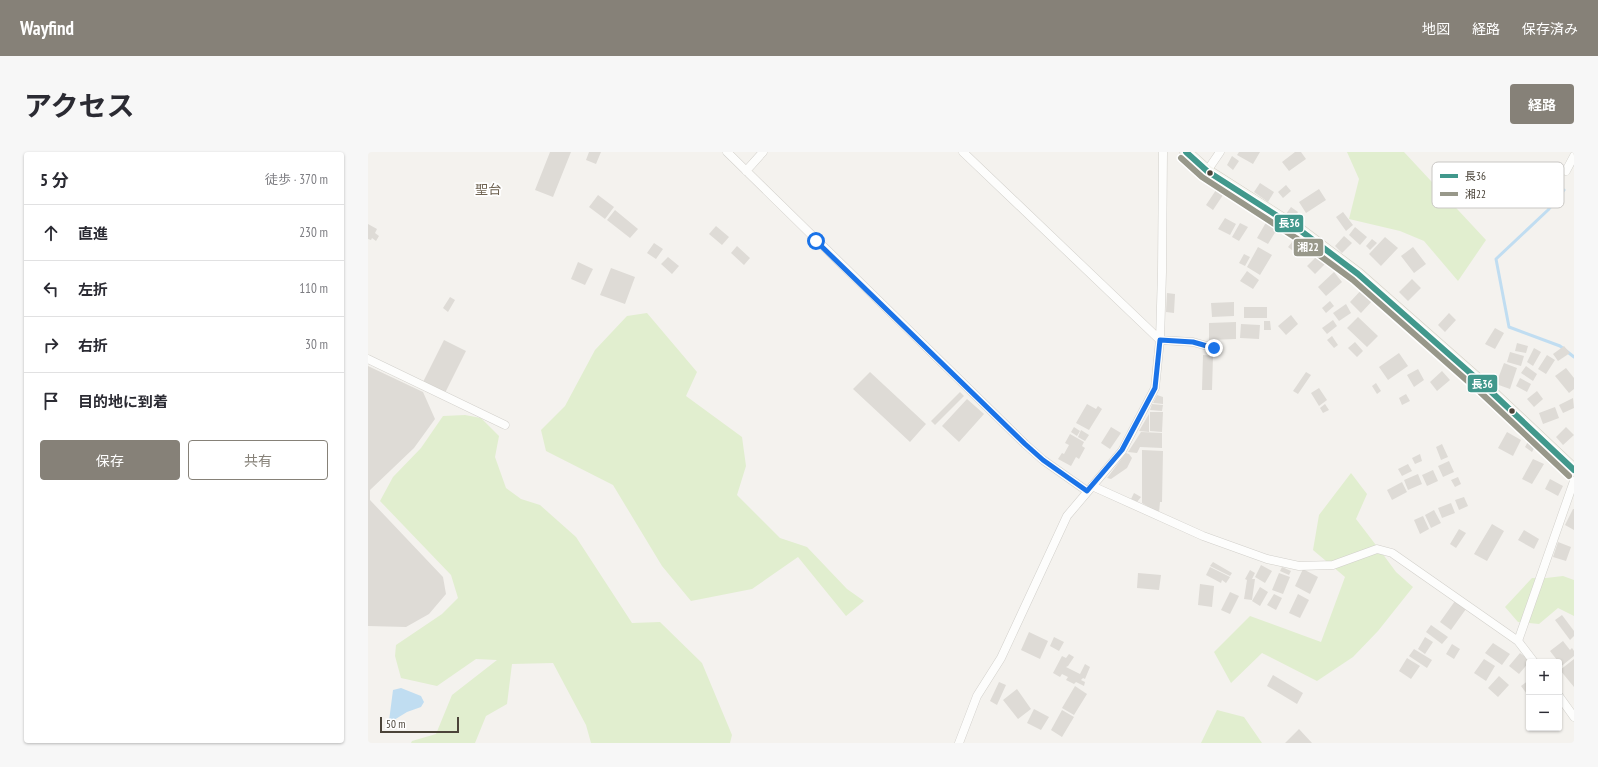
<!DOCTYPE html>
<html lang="ja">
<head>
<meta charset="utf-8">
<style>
  body { margin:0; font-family:"PT Sans Narrow","Noto Sans JP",sans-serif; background:#f7f7f7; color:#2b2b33 }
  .controls { position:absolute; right:12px; bottom:12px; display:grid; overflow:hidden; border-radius:4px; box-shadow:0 1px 3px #0004 }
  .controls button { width:36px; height:36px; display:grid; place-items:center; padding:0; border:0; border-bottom:1px solid #e1e1e2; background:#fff; color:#2b2b33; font:20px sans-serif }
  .scale { position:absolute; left:12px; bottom:10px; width:79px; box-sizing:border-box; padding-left:4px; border:2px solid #4b4439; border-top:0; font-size:11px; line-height:14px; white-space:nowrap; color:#4b4439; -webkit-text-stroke:3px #fff; paint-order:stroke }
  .stop { position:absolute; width:12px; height:12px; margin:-9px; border:3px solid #1a73e8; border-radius:50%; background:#fff }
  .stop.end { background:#1a73e8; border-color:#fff; box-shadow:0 1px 4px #0008 }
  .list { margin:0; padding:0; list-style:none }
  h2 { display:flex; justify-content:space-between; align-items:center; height:52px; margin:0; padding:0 16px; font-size:17px }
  h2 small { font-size:13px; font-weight:400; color:#7c7c81 }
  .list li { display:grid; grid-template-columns:26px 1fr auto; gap:12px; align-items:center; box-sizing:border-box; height:56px; padding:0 16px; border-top:1px solid #e1e1e2 }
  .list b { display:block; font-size:15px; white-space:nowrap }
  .list em { font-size:13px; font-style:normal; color:#7c7c81 }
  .actions { display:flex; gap:8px; padding:12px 16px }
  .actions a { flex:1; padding:9px 0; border:1px solid #868178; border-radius:4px; text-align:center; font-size:14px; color:#868178 }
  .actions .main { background:#868178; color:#fff }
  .icon { flex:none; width:22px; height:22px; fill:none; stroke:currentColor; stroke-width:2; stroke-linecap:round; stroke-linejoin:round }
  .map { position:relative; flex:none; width:1206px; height:591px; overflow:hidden; border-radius:4px }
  header { display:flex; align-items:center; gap:24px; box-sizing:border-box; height:56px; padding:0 20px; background:#868178; color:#fff }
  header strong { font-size:19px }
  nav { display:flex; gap:22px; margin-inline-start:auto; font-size:14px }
  .intro { display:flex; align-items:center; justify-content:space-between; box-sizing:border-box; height:96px; padding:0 24px }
  h1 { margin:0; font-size:28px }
  .button { padding:10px 18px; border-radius:4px; background:#868178; color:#fff; font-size:14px; font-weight:700 }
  main { display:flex; gap:24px; padding:0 24px }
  aside { flex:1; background:#fff; border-radius:4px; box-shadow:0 1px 3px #0004 }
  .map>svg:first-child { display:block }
  .green { fill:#e1eecf }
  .water { fill:#c0ddf1 }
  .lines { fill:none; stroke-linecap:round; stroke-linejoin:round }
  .stream { stroke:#c0ddf1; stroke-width:3 }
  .building { fill:#dedbd6 }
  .street-casing { stroke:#d2d0cb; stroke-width:9 }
  .secondary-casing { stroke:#d3cfc5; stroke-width:13 }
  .street { stroke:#fdfdfc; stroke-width:8 }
  .secondary { stroke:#f7f6f1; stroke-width:12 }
  .bus-1-casing { stroke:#fff; stroke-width:9 }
  .bus-2-casing { stroke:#fff; stroke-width:9 }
  .bus-1 { stroke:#41988c; stroke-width:6 }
  .bus-2 { stroke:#98988a; stroke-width:6 }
  .route { stroke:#1a73e8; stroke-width:5 }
  .bus-dot { fill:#4b4439; stroke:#fff; stroke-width:1.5 }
  .labels { text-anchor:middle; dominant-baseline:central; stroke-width:3.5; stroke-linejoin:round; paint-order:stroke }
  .neighbourhood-label { font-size:13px; fill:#6e6250; stroke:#fff }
  .key { fill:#fff; stroke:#c9c7c4; stroke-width:1 }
  .key-label { font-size:11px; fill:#4b4439 }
  .line-badge { stroke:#fff; stroke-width:1.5 }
  .badge-label { font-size:11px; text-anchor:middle; font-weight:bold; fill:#fff }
</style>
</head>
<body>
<header>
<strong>Wayfind</strong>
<nav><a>地図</a><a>経路</a><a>保存済み</a></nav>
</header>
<div class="intro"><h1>アクセス</h1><a class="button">経路</a></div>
<main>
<aside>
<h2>5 分<small>徒歩 · 370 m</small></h2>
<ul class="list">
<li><svg class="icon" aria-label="ahead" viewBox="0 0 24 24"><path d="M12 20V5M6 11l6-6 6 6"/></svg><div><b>直進</b></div><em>230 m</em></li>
<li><svg class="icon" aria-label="left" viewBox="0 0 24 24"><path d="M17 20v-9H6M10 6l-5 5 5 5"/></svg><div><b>左折</b></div><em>110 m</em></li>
<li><svg class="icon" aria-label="right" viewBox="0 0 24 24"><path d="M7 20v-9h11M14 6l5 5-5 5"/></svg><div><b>右折</b></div><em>30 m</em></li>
<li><svg class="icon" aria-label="arrive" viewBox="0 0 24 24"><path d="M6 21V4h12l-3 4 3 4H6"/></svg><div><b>目的地に到着</b></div></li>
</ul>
<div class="actions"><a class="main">保存</a><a>共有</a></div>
</aside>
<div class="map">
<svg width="1206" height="591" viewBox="0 0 1206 591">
  <rect width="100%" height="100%" fill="#f4f2ee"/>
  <path class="green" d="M 979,0 L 1036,0 L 1118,88 L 1090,129 L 1056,89 L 1032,79 L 981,67 L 991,27 Z
    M 279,161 L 329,220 L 318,244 L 374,285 L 378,314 L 369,343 L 412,386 L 439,395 L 479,437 L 496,449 L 478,464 L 430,405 L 384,437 L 323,449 L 294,414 L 245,333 L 178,299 L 173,278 L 197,254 L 227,198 L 259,164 Z
    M 97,263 L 113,266 L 131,284 L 127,305 L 138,336 L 153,347 L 172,353 L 208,385 L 264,471 L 292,470 L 334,511 L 364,583 L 362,591 L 223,591 L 218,573 L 185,511 L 144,512 L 139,552 L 118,564 L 107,591 L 43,591 L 44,589 L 68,582 L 84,543 L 129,508 L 108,507 L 69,534 L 33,526 L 27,504 L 28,493 L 74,462 L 90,446 L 83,423 L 12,349 L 25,325 L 53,296 L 75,264 Z
    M 983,321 L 999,342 L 988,367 L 1014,401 L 1028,420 L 1045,435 L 1010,479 L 985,505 L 949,529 L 894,501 L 863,531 L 846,500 L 882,464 L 953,490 L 977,425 L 945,398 L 951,363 Z
    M 1195,424 L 1206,428 L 1206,464 L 1190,456 L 1171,472 L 1150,470 L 1137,455 L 1164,426 L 1178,426 Z
    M 849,558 L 876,565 L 894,591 L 833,591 Z"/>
  <path class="water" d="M 33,536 L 53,544 L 56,550 L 53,555 L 39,560 L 26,568 L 21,569 L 25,538 Z"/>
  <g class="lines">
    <path class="stream" d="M 1196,38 L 1180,58 L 1128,107 L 1141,175 L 1192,194 L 1206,205"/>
  </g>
  <path class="building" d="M 182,0 L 203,0 L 185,45 L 167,38 Z
    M 221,0 L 233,0 L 228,12 L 218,8 Z
    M 871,0 L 892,0 L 885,12 L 869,3 Z
    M 927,0 L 933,0 L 938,7 L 921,19 L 914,10 Z
    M 864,4 L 871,9 L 865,18 L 859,13 Z
    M 892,31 L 906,40 L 900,50 L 886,40 Z
    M 918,33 L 923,39 L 915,46 L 910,40 Z
    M 951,37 L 958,48 L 938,61 L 931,50 Z
    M 848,38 L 855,43 L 845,58 L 838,53 Z
    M 230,43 L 246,55 L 237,67 L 221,55 Z
    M 923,55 L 930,60 L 926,67 L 918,62 Z
    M 247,58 L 270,77 L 262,86 L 239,68 Z
    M 975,60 L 985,73 L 978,79 L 968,65 Z
    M 857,66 L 868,72 L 862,83 L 850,77 Z
    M 900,67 L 911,74 L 900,92 L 889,86 Z
    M 872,71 L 880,75 L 871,89 L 864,85 Z
    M 0,72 L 9,77 L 7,81 L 11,84 L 8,89 L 4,86 L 3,88 L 0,87 Z
    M 348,74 L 361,85 L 354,93 L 341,82 Z
    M 987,75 L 999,85 L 992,93 L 981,83 Z
    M 929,84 L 942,94 L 933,105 L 920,95 Z
    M 976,84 L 984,91 L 974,101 L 967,94 Z
    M 1017,85 L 1030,96 L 1013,114 L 1001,102 Z
    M 1004,87 L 1009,91 L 1002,98 L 998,94 Z
    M 286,91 L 295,97 L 288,107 L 279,101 Z
    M 369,94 L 382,106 L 376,113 L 363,101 Z
    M 890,95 L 904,103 L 892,123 L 879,115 Z
    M 1045,95 L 1058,112 L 1046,121 L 1033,104 Z
    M 876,102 L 882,105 L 877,114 L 871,111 Z
    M 951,102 L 959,110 L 947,122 L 939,114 Z
    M 300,105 L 311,114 L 304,122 L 293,112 Z
    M 210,110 L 225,117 L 217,133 L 203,127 Z
    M 243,116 L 267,125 L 257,152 L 232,143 Z
    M 879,119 L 891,128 L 885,137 L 872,129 Z
    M 966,120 L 974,130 L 958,144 L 950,135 Z
    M 1044,127 L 1053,136 L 1040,149 L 1031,140 Z
    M 995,136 L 1006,147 L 993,161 L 982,150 Z
    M 799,141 L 807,142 L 806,161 L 798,160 Z
    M 82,145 L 87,148 L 80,160 L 75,156 Z
    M 962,149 L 966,154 L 958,161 L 954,156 Z
    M 866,150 L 866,164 L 844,165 L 843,151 Z
    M 978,152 L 983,161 L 971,169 L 965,161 Z
    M 876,155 L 899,155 L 899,166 L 876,166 Z
    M 1081,161 L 1088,168 L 1077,180 L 1070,173 Z
    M 923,163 L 930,172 L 918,183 L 910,174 Z
    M 990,165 L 1010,184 L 999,195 L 979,176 Z
    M 965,168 L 969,174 L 959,182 L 954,176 Z
    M 896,169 L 902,169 L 903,178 L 896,178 Z
    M 868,170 L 868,187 L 841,188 L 841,171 Z
    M 873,172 L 892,173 L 891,187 L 872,186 Z
    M 1127,176 L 1136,181 L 1127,197 L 1117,192 Z
    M 964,184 L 970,193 L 966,196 L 959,188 Z
    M 76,188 L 98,199 L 76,243 L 54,232 Z
    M 987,190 L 995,199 L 989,205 L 980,196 Z
    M 1149,191 L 1160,194 L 1158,201 L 1147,199 Z
    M 1196,194 L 1202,201 L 1190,209 L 1185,202 Z
    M 1166,196 L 1173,200 L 1165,214 L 1159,210 Z
    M 1142,200 L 1156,204 L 1153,214 L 1139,210 Z
    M 1031,201 L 1040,214 L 1020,228 L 1011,215 Z
    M 835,203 L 845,204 L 844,238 L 834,238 Z
    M 1179,203 L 1187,208 L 1178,222 L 1170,217 Z
    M 1136,211 L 1149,216 L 1142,237 L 1128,232 Z
    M 0,214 L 55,240 L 67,267 L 46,296 L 2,338 L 2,348 L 75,425 L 78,442 L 61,462 L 38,475 L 0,474 Z
    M 1158,214 L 1169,222 L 1165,229 L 1153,221 Z
    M 1198,216 L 1206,226 L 1206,237 L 1201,241 L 1187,224 Z
    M 1050,217 L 1056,228 L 1046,235 L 1039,223 Z
    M 1074,219 L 1082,228 L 1069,239 L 1062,230 Z
    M 502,220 L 558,272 L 542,290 L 485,237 Z
    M 938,220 L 943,223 L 930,242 L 925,239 Z
    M 1152,226 L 1163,232 L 1159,240 L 1148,234 Z
    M 1008,231 L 1013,239 L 1009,242 L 1004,234 Z
    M 951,236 L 959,248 L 951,254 L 943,241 Z
    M 1169,239 L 1175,247 L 1166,255 L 1159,247 Z
    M 592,240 L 596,244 L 567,273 L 563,269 Z
    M 1038,242 L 1042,249 L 1034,253 L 1031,246 Z
    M 789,243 L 795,245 L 795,252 L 785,251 Z
    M 1205,246 L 1206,256 L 1195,261 L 1191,253 Z
    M 599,247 L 616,262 L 591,290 L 574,274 Z
    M 719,252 L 728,257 L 730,254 L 734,257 L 721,278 L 708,271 Z
    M 784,252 L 795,253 L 794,259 L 782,258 Z
    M 957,252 L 961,258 L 955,261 L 952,256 Z
    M 1187,255 L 1191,266 L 1175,272 L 1171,261 Z
    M 782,260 L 795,260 L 794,280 L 782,279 Z
    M 781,262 L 781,280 L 771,279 Z
    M 706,275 L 712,279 L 709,284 L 703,280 Z
    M 743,275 L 753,281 L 742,297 L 733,291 Z
    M 1198,275 L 1206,283 L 1195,293 L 1188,285 Z
    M 713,278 L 721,283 L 717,289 L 710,285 Z
    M 773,280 L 794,281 L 794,296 L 772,295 L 769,301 L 760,300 Z
    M 1139,280 L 1153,288 L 1145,304 L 1130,296 Z
    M 702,282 L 716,290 L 714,294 L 717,296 L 711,307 L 708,305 L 703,314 L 690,307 L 694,301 L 696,302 L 701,293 L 697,291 Z
    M 1162,286 L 1169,291 L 1164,300 L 1157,295 Z
    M 1074,292 L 1080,305 L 1073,308 L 1068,295 Z
    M 774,298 L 795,299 L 794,350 L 792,350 L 791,361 L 774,351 Z
    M 758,301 L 761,302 L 764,306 L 759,316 L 743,327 L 739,326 Z
    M 1052,302 L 1054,309 L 1047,312 L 1044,306 Z
    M 1165,307 L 1176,312 L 1164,332 L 1154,327 Z
    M 1081,309 L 1086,320 L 1075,325 L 1070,314 Z
    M 1040,312 L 1044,319 L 1034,324 L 1030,317 Z
    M 1065,318 L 1070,329 L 1059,334 L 1054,323 Z
    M 1050,322 L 1054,332 L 1040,338 L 1036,328 Z
    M 1090,325 L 1093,332 L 1087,335 L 1083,328 Z
    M 1182,327 L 1195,334 L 1190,344 L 1177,337 Z
    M 1034,330 L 1039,340 L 1024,348 L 1019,338 Z
    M 766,341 L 773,345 L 769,350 L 763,347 Z
    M 1096,345 L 1100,354 L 1091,358 L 1087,348 Z
    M 1083,351 L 1087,361 L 1074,366 L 1070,356 Z
    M 1205,357 L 1206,357 L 1206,378 L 1197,373 Z
    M 1066,358 L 1073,371 L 1063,376 L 1057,363 Z
    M 1055,364 L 1061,377 L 1052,382 L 1046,368 Z
    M 1124,372 L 1136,379 L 1119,409 L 1106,402 Z
    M 1091,377 L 1098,381 L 1088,396 L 1082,392 Z
    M 1156,378 L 1171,387 L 1166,397 L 1150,388 Z
    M 1190,390 L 1203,395 L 1198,409 L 1185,405 Z
    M 845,410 L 864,421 L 862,424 L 842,414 Z
    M 893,413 L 904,419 L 897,431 L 887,425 Z
    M 842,415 L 862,425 L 858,431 L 854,428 L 853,431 L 838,423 Z
    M 914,415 L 923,419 L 921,423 L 912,419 Z
    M 935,417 L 950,425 L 942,442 L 927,434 Z
    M 882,418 L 887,421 L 884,427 L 887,427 L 884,448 L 876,447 L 879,428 L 877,427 Z
    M 770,421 L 793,423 L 791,438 L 769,436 Z
    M 911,421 L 922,425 L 915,442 L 904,438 Z
    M 832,432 L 846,434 L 844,455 L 830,453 Z
    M 892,435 L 900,440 L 892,454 L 884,449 Z
    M 862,440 L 871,444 L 862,462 L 853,458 Z
    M 906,442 L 914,446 L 908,458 L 899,453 Z
    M 930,442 L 941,448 L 932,466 L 921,461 Z
    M 1087,449 L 1098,457 L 1083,478 L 1072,470 Z
    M 1194,463 L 1206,479 L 1206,484 L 1202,488 L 1187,468 Z
    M 1063,473 L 1080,485 L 1074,492 L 1058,480 Z
    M 661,480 L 680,489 L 672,507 L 653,498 Z
    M 686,485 L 696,490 L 691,499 L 682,494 Z
    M 1057,485 L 1065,490 L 1057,502 L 1050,497 Z
    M 1195,489 L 1202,498 L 1204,496 L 1206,499 L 1206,504 L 1191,516 L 1191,510 L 1187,510 L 1189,508 L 1182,499 Z
    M 1125,491 L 1142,502 L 1134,513 L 1117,501 Z
    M 1084,492 L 1092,497 L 1086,507 L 1078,502 Z
    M 1046,497 L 1064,508 L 1059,516 L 1041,504 Z
    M 1152,501 L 1162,509 L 1151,522 L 1141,514 Z
    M 701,502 L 706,505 L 700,514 L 698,515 L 712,522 L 717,512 L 722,515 L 717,527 L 715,526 L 713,528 L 717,530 L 716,534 L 708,530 L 706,532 L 698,528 L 700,525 L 694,522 L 692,525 L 685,521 L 694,504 L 698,506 Z
    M 1039,506 L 1052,514 L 1043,527 L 1031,519 Z
    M 1116,507 L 1127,514 L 1118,529 L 1106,521 Z
    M 1206,507 L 1206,535 L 1192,518 Z
    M 905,523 L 935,541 L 929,552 L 899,534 Z
    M 1131,524 L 1141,533 L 1130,545 L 1120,536 Z
    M 1161,528 L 1161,540 L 1159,542 L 1153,534 Z
    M 631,530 L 638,533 L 629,553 L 622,549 Z
    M 707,534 L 719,542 L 706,563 L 694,556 Z
    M 649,537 L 663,557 L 650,567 L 635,548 Z
    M 666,557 L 681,565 L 673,578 L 659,571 Z
    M 694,558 L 706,565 L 694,585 L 683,578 Z
    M 931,577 L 944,591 L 917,591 Z"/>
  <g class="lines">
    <g class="street-casing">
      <path id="street" d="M 359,0 L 657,292 L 675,308 L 719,339
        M 595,0 L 792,188 L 825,190 L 846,196
        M 378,19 L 395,0
        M 839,19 L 852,0
        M 1198,19 L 1206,4
        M 0,207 L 137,273
        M 724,334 L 835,384 L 899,407 L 931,414 L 965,413 L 1009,397 L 1024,401 L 1150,489 L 1166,510
        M 1150,489 L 1206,329
        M 1191,544 L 1206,565
        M 591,591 L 609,544 L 633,506 L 699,364 L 754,299 L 787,236 L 792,188 L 794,120 L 795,0"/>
    </g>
    <g class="secondary-casing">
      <path id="secondary" d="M 818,0 L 839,19 L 933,79 L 990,122 L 1117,234 L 1206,318"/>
    </g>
    <use href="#street" class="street"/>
    <use href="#secondary" class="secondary"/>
    <g class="bus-1-casing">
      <path id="bus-1" d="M 818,0 L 839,19 L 933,79 L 990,122 L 1117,234 L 1206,318"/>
    </g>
    <g class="bus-2-casing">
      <path id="bus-2" d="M 813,6 L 834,25 L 928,86 L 985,128 L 1112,240 L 1201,324"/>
    </g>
    <use href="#bus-1" class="bus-1"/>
    <use href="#bus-2" class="bus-2"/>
  </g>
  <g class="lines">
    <path class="route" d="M 448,89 L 657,292 L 675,308 L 719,339 L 754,298 L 787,236 L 792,188 L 825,190 L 846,196"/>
  </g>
  <g class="bus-dot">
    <circle cx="842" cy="21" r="3.5"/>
    <circle cx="1144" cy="259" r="3.5"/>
  </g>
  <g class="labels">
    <g class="neighbourhood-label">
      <text x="120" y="37">聖台</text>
    </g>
  </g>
  <rect x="1064" y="10" width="132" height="46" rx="6" class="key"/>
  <rect x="1072" y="22" width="18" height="4" fill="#41988c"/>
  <rect x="1072" y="40" width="18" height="4" fill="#98988a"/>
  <g class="key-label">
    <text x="1097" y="28">長36</text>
    <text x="1097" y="46">湘22</text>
  </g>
  <g class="line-badge">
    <rect x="906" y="62" width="30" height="19" rx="4" fill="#41988c"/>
    <rect x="925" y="86" width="31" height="19" rx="4" fill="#98988a"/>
    <rect x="1099" y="222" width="31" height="19" rx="4" fill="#41988c"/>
  </g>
  <g class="badge-label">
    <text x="921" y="75">長36</text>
    <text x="940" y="99">湘22</text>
    <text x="1114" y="236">長36</text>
  </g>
</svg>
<div class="controls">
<button>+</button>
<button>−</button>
</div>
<div class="scale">50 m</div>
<div class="stop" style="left:448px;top:89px"></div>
<div class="stop end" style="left:846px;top:196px"></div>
</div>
</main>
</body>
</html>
